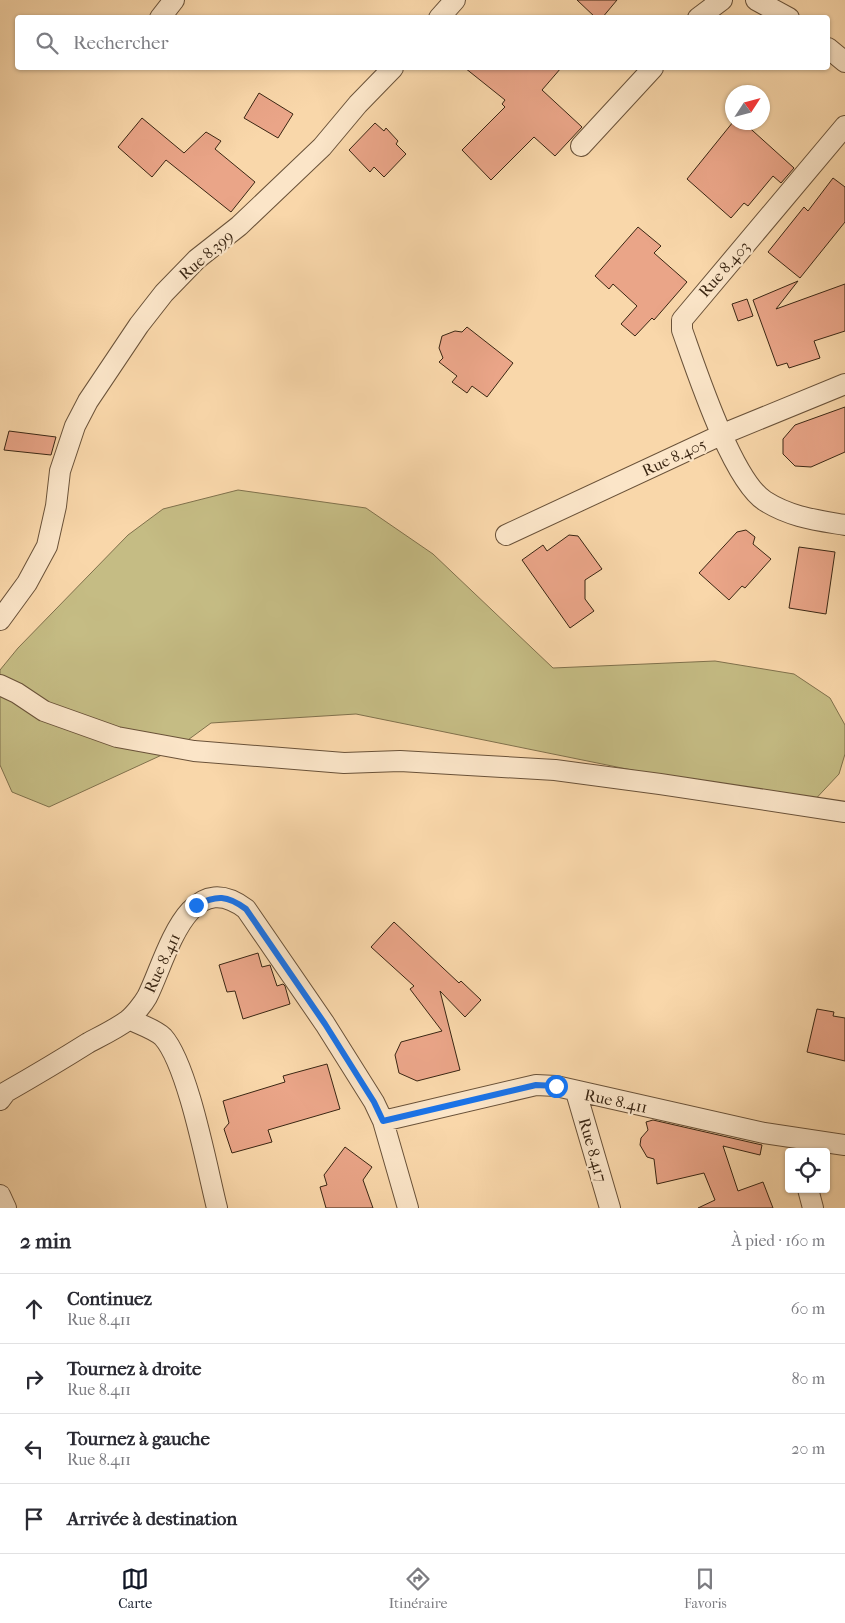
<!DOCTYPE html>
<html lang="fr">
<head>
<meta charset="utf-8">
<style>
  body { margin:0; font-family:"IM FELL French Canon",serif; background:#f2f2f3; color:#2b2b33 }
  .controls { position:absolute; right:15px; bottom:15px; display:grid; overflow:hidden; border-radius:5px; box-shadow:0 1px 4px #0004 }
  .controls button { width:45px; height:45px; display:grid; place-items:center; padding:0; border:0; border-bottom:1px solid #e1e1e2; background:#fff; color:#2b2b33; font:25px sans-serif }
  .compass { position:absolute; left:725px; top:85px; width:45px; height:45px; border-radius:50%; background:#fff; box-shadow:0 1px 4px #0004; rotate:54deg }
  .stop { position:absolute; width:15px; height:15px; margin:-11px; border:4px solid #1a73e8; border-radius:50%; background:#fff }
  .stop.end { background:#1a73e8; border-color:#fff; box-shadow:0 1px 5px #0008 }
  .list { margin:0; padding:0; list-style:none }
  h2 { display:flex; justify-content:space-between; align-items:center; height:65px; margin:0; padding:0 20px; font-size:21px }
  h2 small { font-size:16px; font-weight:400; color:#7c7c81 }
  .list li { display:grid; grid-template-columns:32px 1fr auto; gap:15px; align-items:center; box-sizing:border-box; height:70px; padding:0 20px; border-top:1px solid #e1e1e2 }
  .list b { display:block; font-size:19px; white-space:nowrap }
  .list p { margin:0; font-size:16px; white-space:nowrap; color:#7c7c81 }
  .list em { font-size:16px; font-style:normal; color:#7c7c81 }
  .icon { flex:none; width:28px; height:28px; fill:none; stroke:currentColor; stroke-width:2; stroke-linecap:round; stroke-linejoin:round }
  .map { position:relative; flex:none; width:845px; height:1208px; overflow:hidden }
  .search { position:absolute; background:#fff; box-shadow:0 1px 4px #0004; left:15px; right:15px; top:15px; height:55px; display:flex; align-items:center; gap:12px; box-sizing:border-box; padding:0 18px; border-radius:5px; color:#7c7c81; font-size:19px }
  .sheet { height:345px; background:#fff }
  nav { display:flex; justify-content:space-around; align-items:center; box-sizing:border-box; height:70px; border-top:1px solid #e1e1e2; background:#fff; font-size:14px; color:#7c7c81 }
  nav a { display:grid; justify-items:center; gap:2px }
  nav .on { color:#111827 }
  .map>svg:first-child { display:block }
  .green { fill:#c5bc84; stroke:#80714c }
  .building { fill:#eaa588; stroke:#3a2613 }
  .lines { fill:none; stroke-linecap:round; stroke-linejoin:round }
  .street-casing { stroke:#6a5239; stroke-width:22 }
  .street { stroke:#fbe5c8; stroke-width:20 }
  .route { stroke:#1a73e8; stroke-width:6 }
  .labels { text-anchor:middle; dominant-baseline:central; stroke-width:4.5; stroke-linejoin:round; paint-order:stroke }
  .street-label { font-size:16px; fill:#3a2613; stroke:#fbe5c8 }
</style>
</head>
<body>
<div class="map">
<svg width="845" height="1208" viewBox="0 0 845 1208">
  <rect width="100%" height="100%" fill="#f9d7aa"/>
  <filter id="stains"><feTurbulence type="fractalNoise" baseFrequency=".004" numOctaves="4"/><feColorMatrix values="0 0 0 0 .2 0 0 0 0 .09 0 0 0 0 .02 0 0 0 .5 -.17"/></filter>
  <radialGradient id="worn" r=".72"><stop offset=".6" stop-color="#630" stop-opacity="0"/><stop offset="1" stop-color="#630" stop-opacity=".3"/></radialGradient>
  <path class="green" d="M 238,490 L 366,508 L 433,554 L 553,668 L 715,661 L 794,674 L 830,698 L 845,725 L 845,754 L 839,774 L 809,806 L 356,714 L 211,723 L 177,748 L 49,807 L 12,792 L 0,765 L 0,670 L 18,648 L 128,535 L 163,509 Z"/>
  <path class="building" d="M 577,0 L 617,0 L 602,18 L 596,18 Z
    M 465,68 L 561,68 L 542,90 L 582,127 L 555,156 L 534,137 L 491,180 L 462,150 L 505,107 L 502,104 L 505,100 Z
    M 259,93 L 293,114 L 278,138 L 244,118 Z
    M 142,118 L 184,153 L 206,132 L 221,141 L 215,149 L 255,182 L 231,212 L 166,160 L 152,177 L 118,147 Z
    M 733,122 L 743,122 L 794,168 L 781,183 L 773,176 L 748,206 L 744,203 L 731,218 L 687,179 Z
    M 375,123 L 384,131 L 386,128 L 398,141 L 396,144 L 406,154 L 384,177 L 374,167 L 370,172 L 349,150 Z
    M 833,178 L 845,187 L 845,222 L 800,278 L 768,252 L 804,207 L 808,211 Z
    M 638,227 L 661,246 L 654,253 L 687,282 L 654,320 L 652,318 L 635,336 L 621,324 L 637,306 L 613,284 L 609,289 L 595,276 Z
    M 798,281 L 776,309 L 845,284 L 845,331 L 814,341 L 820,358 L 789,368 L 787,363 L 777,366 L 753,300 Z
    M 747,299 L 753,316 L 738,321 L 732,304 Z
    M 467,327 L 513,363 L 487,397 L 472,386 L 467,393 L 452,382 L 457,376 L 439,362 L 443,358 L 439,348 L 442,336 L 455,331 L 462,332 Z
    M 845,407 L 845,452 L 811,467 L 795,466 L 783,454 L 783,439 L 795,425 Z
    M 9,431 L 56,437 L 51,455 L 4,450 Z
    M 746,530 L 755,537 L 753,544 L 771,559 L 745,588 L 742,586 L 729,600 L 699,573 L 737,532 Z
    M 569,535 L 578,536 L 602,569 L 585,580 L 585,599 L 594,611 L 570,628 L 522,560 L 543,545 L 547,551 Z
    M 799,547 L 835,552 L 826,614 L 789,608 Z
    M 394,922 L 459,983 L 461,981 L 481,1000 L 465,1017 L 440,991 L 460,1070 L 417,1081 L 399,1073 L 395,1055 L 401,1042 L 442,1031 L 410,989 L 414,986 L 371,947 Z
    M 258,953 L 262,967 L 270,965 L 277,986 L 283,984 L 285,986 L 290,1004 L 243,1019 L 235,991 L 227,992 L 219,965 Z
    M 817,1009 L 834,1012 L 833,1016 L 845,1018 L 845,1061 L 807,1052 Z
    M 327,1064 L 340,1109 L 268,1130 L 272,1142 L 232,1153 L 224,1129 L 229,1123 L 223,1101 L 285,1082 L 283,1076 Z
    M 653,1120 L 762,1145 L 760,1155 L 723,1146 L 738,1191 L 763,1182 L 773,1208 L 698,1208 L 715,1200 L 704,1173 L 657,1184 L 654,1159 L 647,1157 L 640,1145 L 641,1138 L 648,1130 L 646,1122 Z
    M 345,1147 L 372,1167 L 363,1180 L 373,1208 L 326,1208 L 320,1187 L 327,1185 L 324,1175 Z"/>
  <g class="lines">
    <g class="street-casing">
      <path id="street" d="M 756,0 L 789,18
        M 160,18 L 174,0
        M 439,18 L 455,0
        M 698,18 L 722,0
        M 828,48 L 845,62
        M 845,126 L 682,320 L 682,330 C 696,369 732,480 765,501 C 790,517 816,520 845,525
        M 581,146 L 653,68
        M 506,535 L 723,434 L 845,384
        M 0,620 L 27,583 L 47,546 L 56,506 L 60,471 L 75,426 L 88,401 L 139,325 L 164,293 L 197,259 L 239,226 L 322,147 L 358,104 L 393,68
        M 0,685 L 17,693 L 44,711 L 117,737 L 194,751 L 344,763 L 400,761 L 555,770 L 660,784 L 845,812
        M 129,1019 C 138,1024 155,1029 163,1037 C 188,1065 207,1168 217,1208
        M 576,1092 L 610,1208
        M 0,1100 L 6,1092 C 34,1076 61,1060 88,1043 C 101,1036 116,1029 128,1020 C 134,1015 143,1004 147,997 C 166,960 187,864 246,909 L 325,1024 L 374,1102 L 383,1121 L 536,1085 L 556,1086 L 764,1133 L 845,1145
        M 383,1121 L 408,1208
        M 808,1189 L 813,1208
        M 0,1195 L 6,1208"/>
    </g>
    <use href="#street" class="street"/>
  </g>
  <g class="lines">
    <path class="route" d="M 196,905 C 217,895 227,895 246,909 L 325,1024 L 374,1102 L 383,1121 L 536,1085 L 556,1086"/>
  </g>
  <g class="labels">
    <g class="street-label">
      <text transform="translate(206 255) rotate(-41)">Rue 8.399</text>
      <text transform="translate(724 269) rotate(-49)">Rue 8.403</text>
      <text transform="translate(674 457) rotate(-25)">Rue 8.405</text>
      <text transform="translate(162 963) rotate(-65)">Rue 8.411</text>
      <text transform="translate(616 1101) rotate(12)">Rue 8.411</text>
      <text transform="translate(593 1150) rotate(74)">Rue 8.417</text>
    </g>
  </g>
  <rect width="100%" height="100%" filter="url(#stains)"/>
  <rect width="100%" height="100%" fill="url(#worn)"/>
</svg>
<div class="controls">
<button><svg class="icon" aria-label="locate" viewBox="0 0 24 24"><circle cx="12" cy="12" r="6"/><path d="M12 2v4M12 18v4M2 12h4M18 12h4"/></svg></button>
</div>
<svg class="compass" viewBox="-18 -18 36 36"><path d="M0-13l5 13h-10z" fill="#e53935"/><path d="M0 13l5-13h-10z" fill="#7c7c81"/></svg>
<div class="stop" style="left:556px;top:1086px"></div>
<div class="stop end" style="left:196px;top:905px"></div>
<div class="search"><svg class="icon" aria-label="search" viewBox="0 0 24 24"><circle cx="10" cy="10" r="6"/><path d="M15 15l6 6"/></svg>Rechercher</div>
</div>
<section class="sheet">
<h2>2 min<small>À pied · 160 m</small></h2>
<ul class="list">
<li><svg class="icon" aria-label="ahead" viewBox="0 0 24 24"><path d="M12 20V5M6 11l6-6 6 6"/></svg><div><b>Continuez</b><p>Rue 8.411</p></div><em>60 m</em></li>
<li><svg class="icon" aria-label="right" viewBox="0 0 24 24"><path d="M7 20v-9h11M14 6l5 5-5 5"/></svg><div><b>Tournez à droite</b><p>Rue 8.411</p></div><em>80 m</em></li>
<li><svg class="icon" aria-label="left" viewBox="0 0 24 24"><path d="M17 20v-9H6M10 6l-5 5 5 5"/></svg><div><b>Tournez à gauche</b><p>Rue 8.411</p></div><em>20 m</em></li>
<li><svg class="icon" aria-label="arrive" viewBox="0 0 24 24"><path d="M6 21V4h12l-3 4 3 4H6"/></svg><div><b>Arrivée à destination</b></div></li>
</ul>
</section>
<nav>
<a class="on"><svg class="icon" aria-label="map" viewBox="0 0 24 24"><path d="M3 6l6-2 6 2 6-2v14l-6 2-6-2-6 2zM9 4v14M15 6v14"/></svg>Carte</a>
<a><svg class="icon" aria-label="directions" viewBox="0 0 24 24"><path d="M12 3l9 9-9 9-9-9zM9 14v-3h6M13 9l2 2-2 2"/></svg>Itinéraire</a>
<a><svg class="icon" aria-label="saved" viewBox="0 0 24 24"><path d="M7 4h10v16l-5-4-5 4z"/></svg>Favoris</a>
</nav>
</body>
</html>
